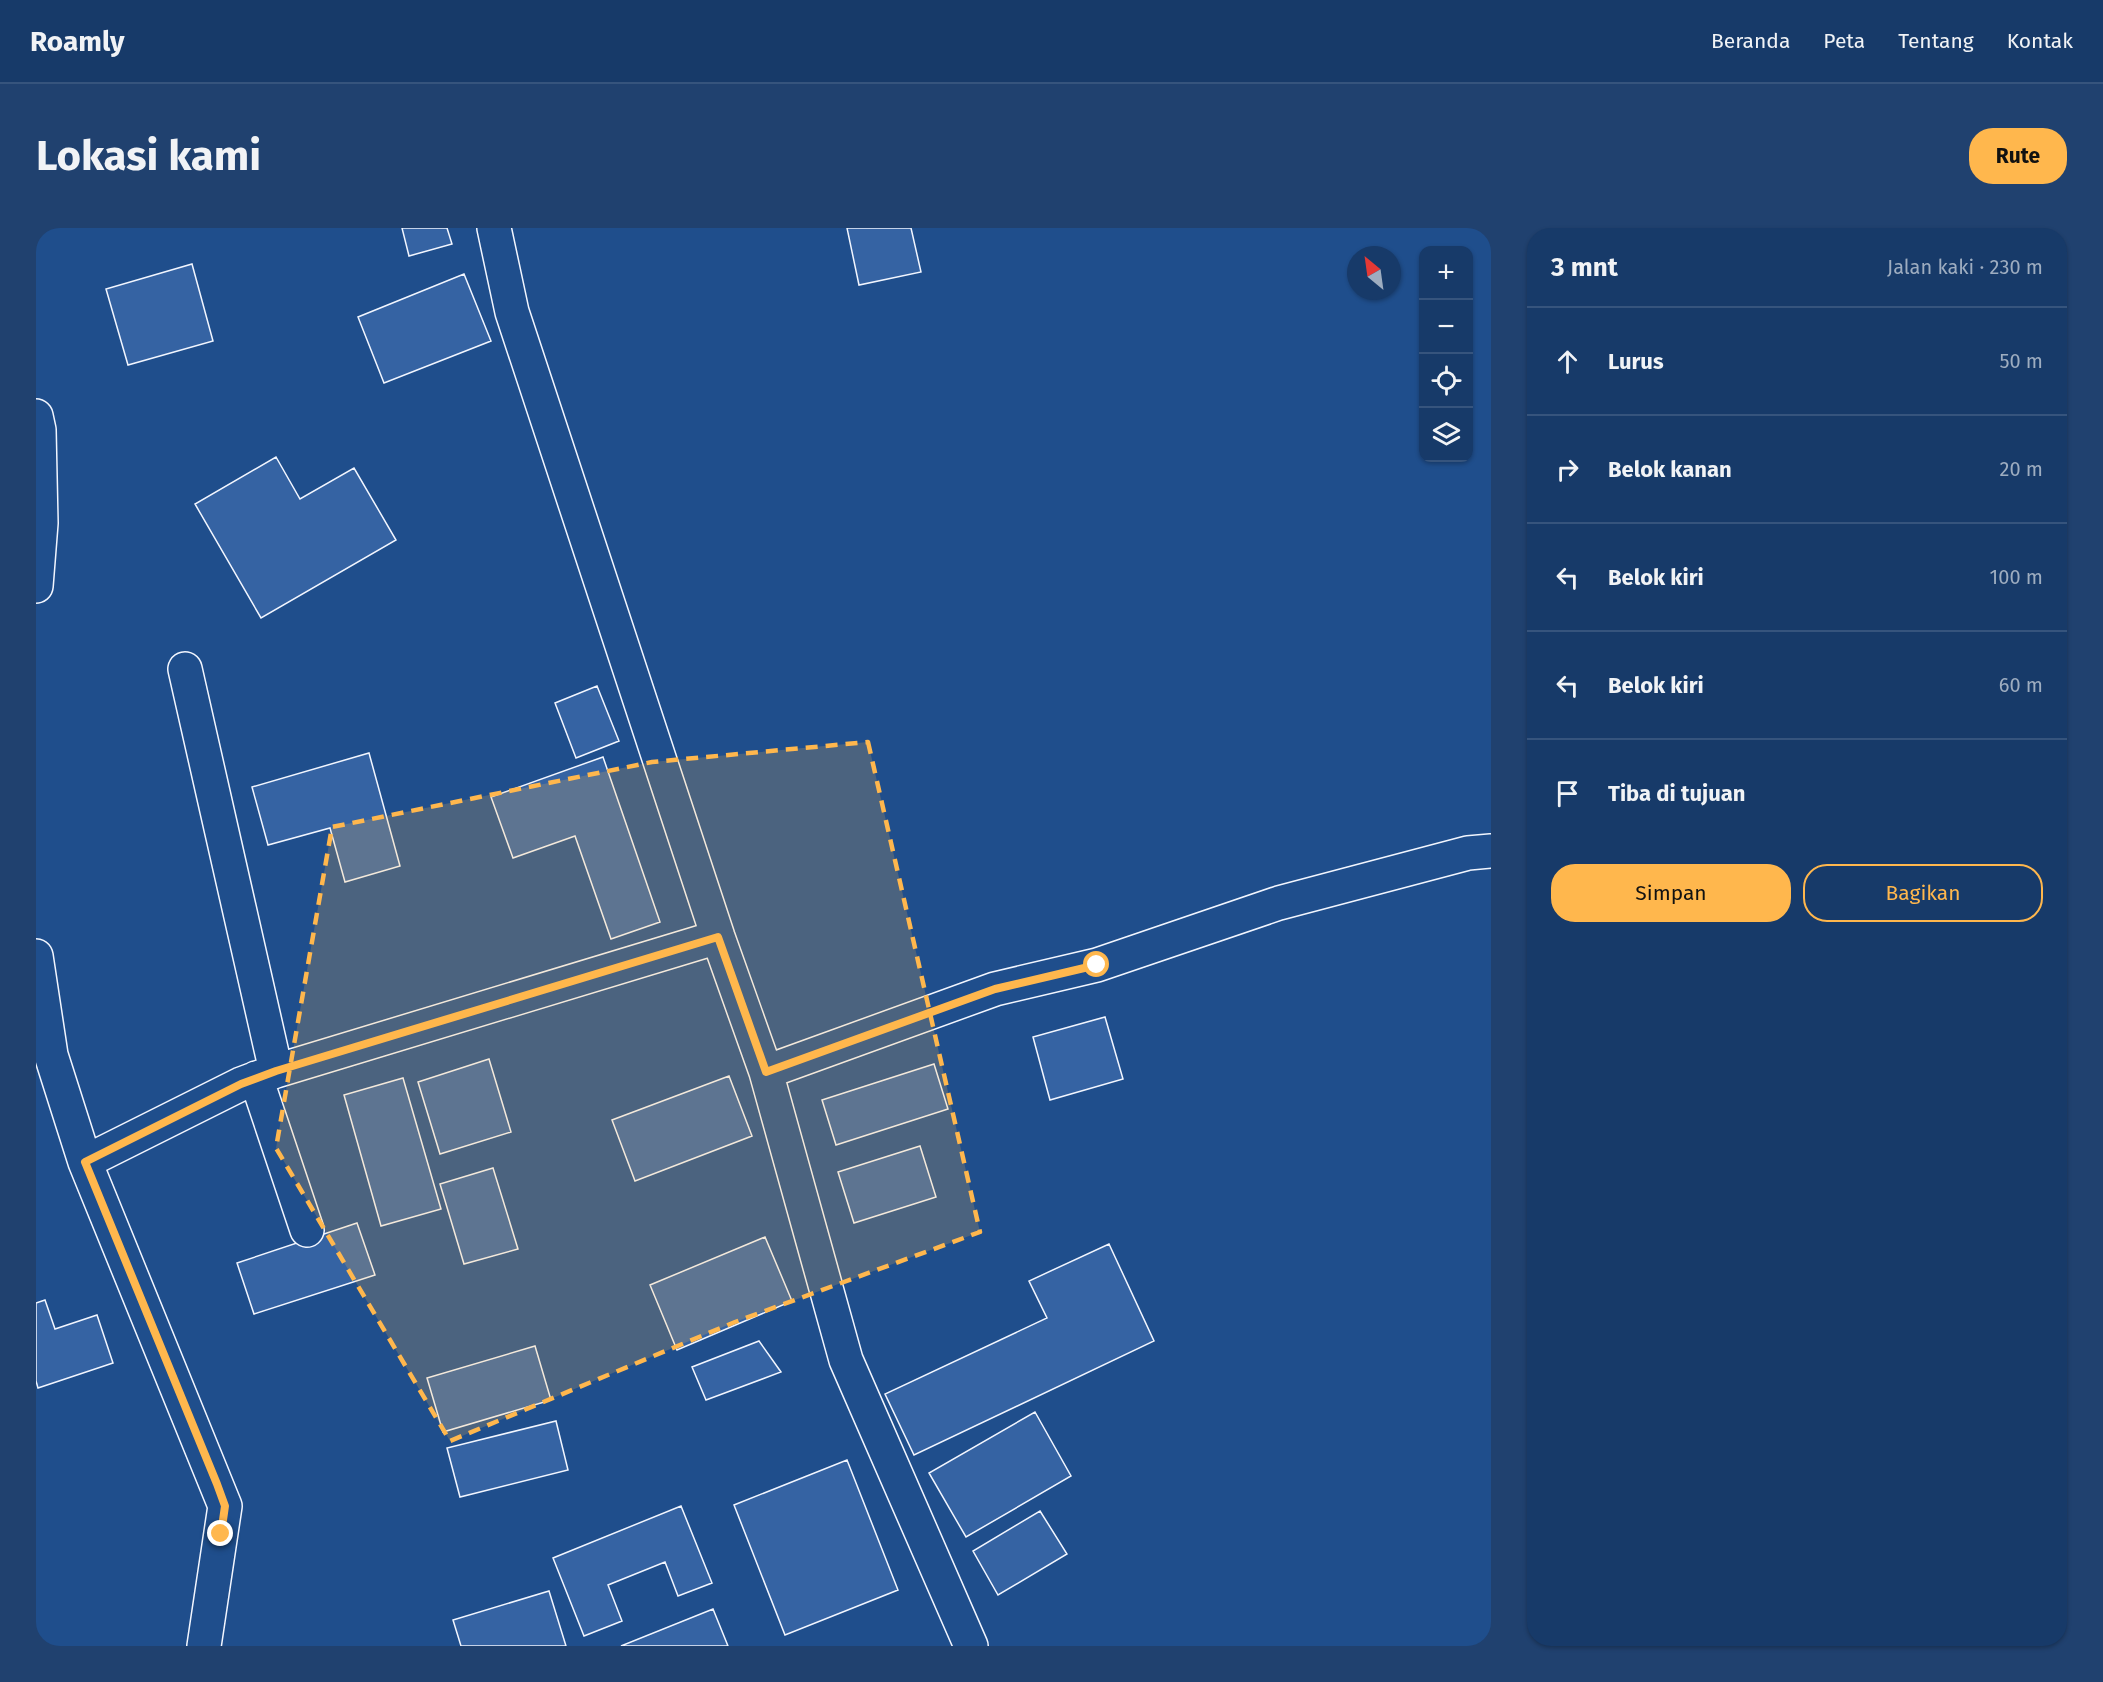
<!DOCTYPE html>
<html lang="id">
<head>
<meta charset="utf-8">
<style>
  body { margin:0; font-family:"Fira Sans",sans-serif; background:#20416f; color:#f1f3f6 }
  .controls { position:absolute; right:18px; top:18px; display:grid; overflow:hidden; border-radius:12px; box-shadow:0 2px 4px #0004 }
  .controls button { width:54px; height:54px; display:grid; place-items:center; padding:0; border:0; border-bottom:2px solid #36547d; background:#173a69; color:#f1f3f6; font:30px sans-serif }
  .compass { position:absolute; left:1311px; top:18px; width:54px; height:54px; border-radius:50%; background:#173a69; box-shadow:0 2px 4px #0004; rotate:331deg }
  .stop { position:absolute; width:18px; height:18px; margin:-14px; border:4px solid #ffb74d; border-radius:50%; background:#fff }
  .stop.end { background:#ffb74d; border-color:#fff; box-shadow:0 2px 6px #0008 }
  .list { margin:0; padding:0; list-style:none }
  h2 { display:flex; justify-content:space-between; align-items:center; height:78px; margin:0; padding:0 24px; font-size:26px }
  h2 small { font-size:20px; font-weight:400; color:#9eadc0 }
  .list li { display:grid; grid-template-columns:39px 1fr auto; gap:18px; align-items:center; box-sizing:border-box; height:108px; padding:0 24px; border-top:2px solid #36547d }
  .list b { display:block; font-size:22px; white-space:nowrap }
  .list em { font-size:20px; font-style:normal; color:#9eadc0 }
  .actions { display:flex; gap:12px; padding:18px 24px }
  .actions a { flex:1; padding:14px 0; border:2px solid #ffb74d; border-radius:24px; text-align:center; font-size:21px; color:#ffb74d }
  .actions .main { background:#ffb74d; color:#111 }
  .icon { flex:none; width:33px; height:33px; fill:none; stroke:currentColor; stroke-width:2; stroke-linecap:round; stroke-linejoin:round }
  .map { position:relative; flex:none; width:1455px; height:1418px; overflow:hidden; border-radius:24px }
  header { display:flex; align-items:center; gap:36px; box-sizing:border-box; height:84px; padding:0 30px; background:#173a69; border-bottom:2px solid #36547d }
  header strong { font-size:28px }
  nav { display:flex; gap:33px; margin-inline-start:auto; font-size:21px }
  .intro { display:flex; align-items:center; justify-content:space-between; box-sizing:border-box; height:144px; padding:0 36px }
  h1 { margin:0; font-size:42px }
  .button { padding:15px 27px; border-radius:24px; background:#ffb74d; color:#111; font-size:21px; font-weight:700 }
  main { display:flex; gap:36px; padding:0 36px }
  aside { flex:1; background:#173a69; border-radius:24px; box-shadow:0 2px 4px #0004 }
  .map>svg:first-child { display:block }
  .building { fill:#3563a3; stroke:#f2f6ff; stroke-width:1.5 }
  .lines { fill:none; stroke-linecap:round; stroke-linejoin:round }
  .minor-casing { stroke:#f2f6ff; stroke-width:36 }
  .minor { stroke:#1f4e8c; stroke-width:33 }
  .route { stroke:#ffb74d; stroke-width:8 }
  .marked { fill:#ffb74d; fill-opacity:0.2; stroke:#ffb74d; stroke-width:4.5; stroke-dasharray:12 8; stroke-linejoin:round }
</style>
</head>
<body>
<header>
<strong>Roamly</strong>
<nav><a>Beranda</a><a>Peta</a><a>Tentang</a><a>Kontak</a></nav>
</header>
<div class="intro"><h1>Lokasi kami</h1><a class="button">Rute</a></div>
<main>
<div class="map">
<svg width="1455" height="1418" viewBox="0 0 1455 1418">
  <rect width="100%" height="100%" fill="#1f4e8c"/>
  <path class="building" d="M 366,0 L 411,0 L 416,16 L 373,28 Z
    M 811,0 L 875,0 L 885,44 L 823,57 Z
    M 156,36 L 177,113 L 92,137 L 70,61 Z
    M 428,46 L 455,113 L 348,155 L 322,89 Z
    M 240,229 L 264,271 L 318,240 L 360,312 L 225,390 L 159,276 Z
    M 561,458 L 583,513 L 540,530 L 519,475 Z
    M 333,525 L 364,638 L 309,654 L 294,600 L 232,617 L 216,559 Z
    M 567,529 L 624,694 L 575,711 L 539,608 L 477,630 L 455,569 Z
    M 1069,789 L 1087,851 L 1014,872 L 997,809 Z
    M 453,831 L 475,904 L 404,926 L 382,854 Z
    M 898,836 L 912,881 L 800,917 L 786,872 Z
    M 693,848 L 716,908 L 599,953 L 576,892 Z
    M 367,850 L 405,981 L 345,998 L 308,867 Z
    M 884,918 L 900,969 L 818,995 L 802,944 Z
    M 457,940 L 482,1021 L 428,1036 L 404,956 Z
    M 321,995 L 339,1047 L 218,1086 L 201,1035 Z
    M 729,1009 L 756,1073 L 641,1122 L 614,1057 Z
    M 1073,1016 L 1118,1113 L 878,1227 L 849,1166 L 1011,1090 L 993,1053 Z
    M 9,1072 L 19,1101 L 61,1087 L 77,1135 L 2,1160 L 0,1153 L 0,1075 Z
    M 723,1113 L 745,1144 L 670,1172 L 656,1139 Z
    M 499,1118 L 515,1172 L 407,1204 L 391,1150 Z
    M 999,1184 L 1035,1248 L 930,1309 L 893,1245 Z
    M 520,1193 L 532,1242 L 424,1269 L 411,1220 Z
    M 811,1232 L 862,1362 L 749,1407 L 698,1277 Z
    M 645,1278 L 676,1355 L 642,1368 L 629,1334 L 572,1357 L 586,1393 L 548,1408 L 517,1330 Z
    M 1004,1283 L 1031,1326 L 962,1367 L 937,1323 Z
    M 513,1363 L 530,1418 L 425,1418 L 417,1392 Z
    M 677,1381 L 692,1418 L 585,1418 Z"/>
  <g class="lines">
    <g class="minor-casing">
      <path id="minor" d="M 458,0 L 476,84 L 682,709 L 730,844 L 959,761 L 1061,737 L 1243,675 L 1432,625 L 1455,623
        M 0,188 L 3,202 L 5,295 L 0,358
        M 149,441 L 240,843
        M 0,728 L 15,827 L 49,934 L 189,1278 L 168,1418
        M 730,844 L 810,1132 L 935,1418
        M 220,850 L 271,1002
        M 49,934 L 205,856 L 240,843 L 682,709"/>
    </g>
    <use href="#minor" class="minor"/>
  </g>
  <g class="lines">
    <path class="route" d="M 185,1306 L 189,1278 L 181,1256 L 49,934 L 205,856 L 240,843 L 682,709 L 730,844 L 959,761 L 1061,737"/>
  </g>
  <path class="marked" d="M 832,514 L 944,1004 L 699,1094 L 414,1213 L 240,920 L 296,599 L 616,534 Z"/>
</svg>
<div class="controls">
<button>+</button>
<button>−</button>
<button><svg class="icon" aria-label="locate" viewBox="0 0 24 24"><circle cx="12" cy="12" r="6"/><path d="M12 2v4M12 18v4M2 12h4M18 12h4"/></svg></button>
<button><svg class="icon" aria-label="layers" viewBox="0 0 24 24"><path d="M12 4l9 5-9 5-9-5zM3 14l9 5 9-5"/></svg></button>
</div>
<svg class="compass" viewBox="-18 -18 36 36"><path d="M0-13l5 13h-10z" fill="#e53935"/><path d="M0 13l5-13h-10z" fill="#9eadc0"/></svg>
<div class="stop" style="left:1061px;top:737px"></div>
<div class="stop end" style="left:185px;top:1306px"></div>
</div>
<aside>
<h2>3 mnt<small>Jalan kaki · 230 m</small></h2>
<ul class="list">
<li><svg class="icon" aria-label="ahead" viewBox="0 0 24 24"><path d="M12 20V5M6 11l6-6 6 6"/></svg><div><b>Lurus</b></div><em>50 m</em></li>
<li><svg class="icon" aria-label="right" viewBox="0 0 24 24"><path d="M7 20v-9h11M14 6l5 5-5 5"/></svg><div><b>Belok kanan</b></div><em>20 m</em></li>
<li><svg class="icon" aria-label="left" viewBox="0 0 24 24"><path d="M17 20v-9H6M10 6l-5 5 5 5"/></svg><div><b>Belok kiri</b></div><em>100 m</em></li>
<li><svg class="icon" aria-label="left" viewBox="0 0 24 24"><path d="M17 20v-9H6M10 6l-5 5 5 5"/></svg><div><b>Belok kiri</b></div><em>60 m</em></li>
<li><svg class="icon" aria-label="arrive" viewBox="0 0 24 24"><path d="M6 21V4h12l-3 4 3 4H6"/></svg><div><b>Tiba di tujuan</b></div></li>
</ul>
<div class="actions"><a class="main">Simpan</a><a>Bagikan</a></div>
</aside>
</main>
</body>
</html>
